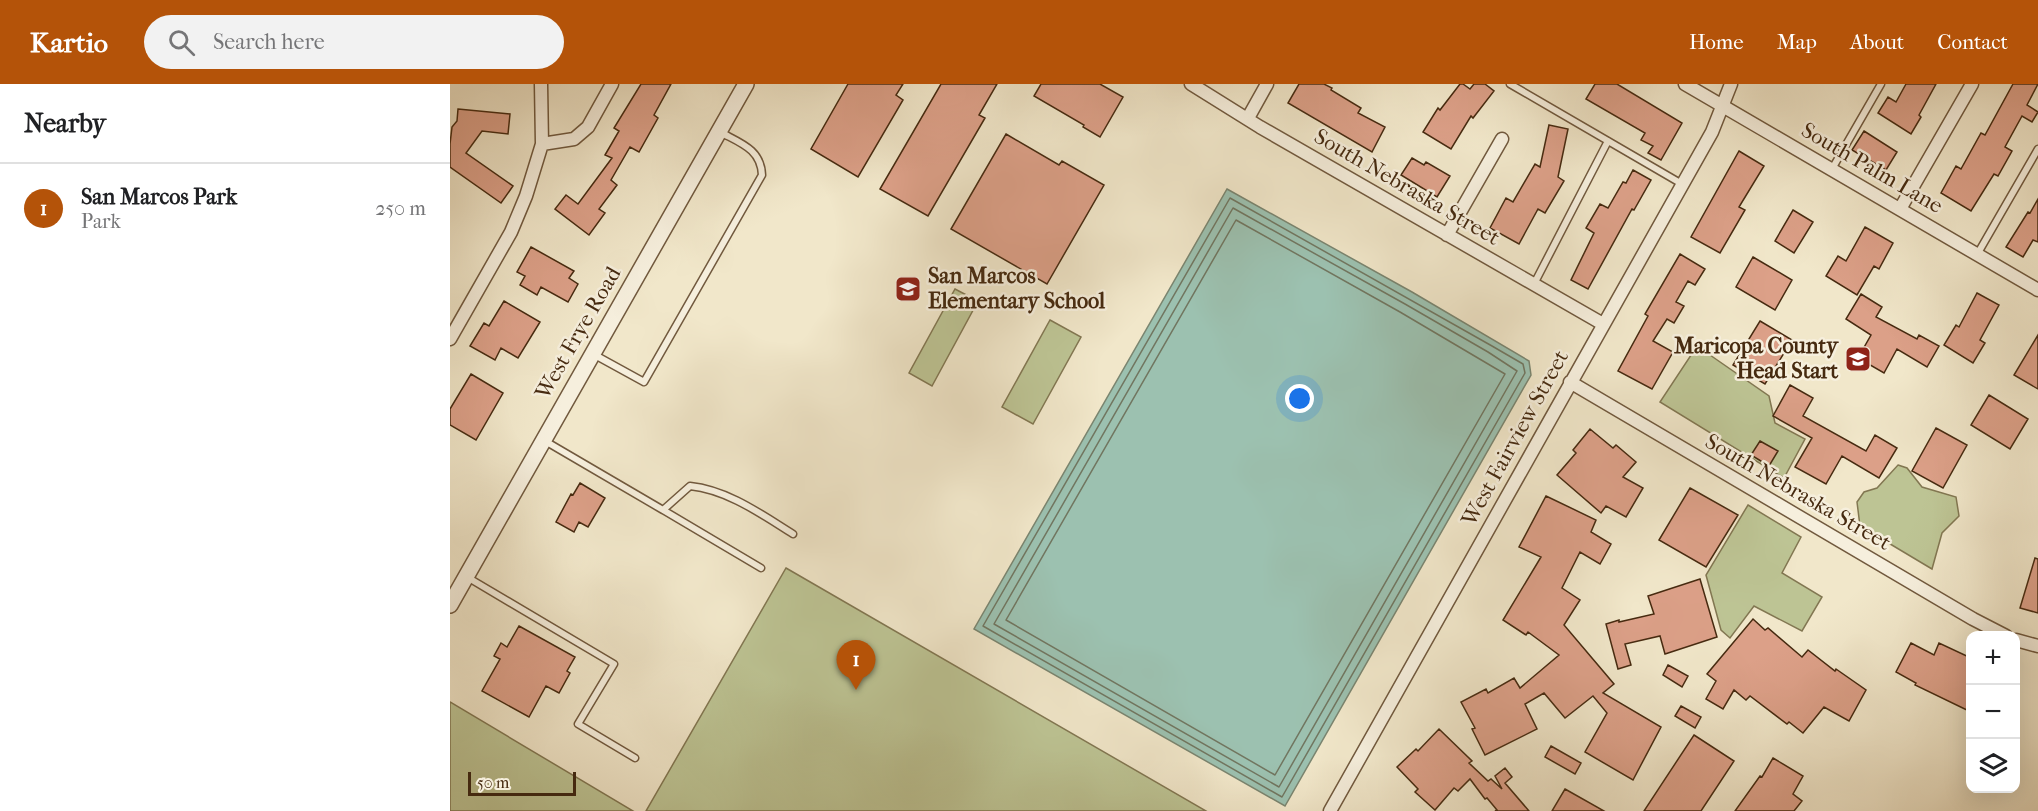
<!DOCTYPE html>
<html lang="en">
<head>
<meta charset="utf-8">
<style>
  body { margin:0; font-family:"IM FELL French Canon",serif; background:#f2f2f2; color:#202124 }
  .controls { position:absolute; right:18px; bottom:18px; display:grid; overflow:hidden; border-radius:12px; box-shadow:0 6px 24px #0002 }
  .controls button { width:54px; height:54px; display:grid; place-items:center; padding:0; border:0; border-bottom:2px solid #e0e0e0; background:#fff; color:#202124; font:30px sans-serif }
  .scale { position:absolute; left:18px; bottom:15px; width:108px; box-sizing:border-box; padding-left:6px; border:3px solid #462a10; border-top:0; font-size:16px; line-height:21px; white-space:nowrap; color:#462a10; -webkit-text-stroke:4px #f6efdd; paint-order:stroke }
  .you { position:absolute; left:850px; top:315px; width:21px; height:21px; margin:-15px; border:4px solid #fff; border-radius:50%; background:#1a73e8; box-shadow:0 0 0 9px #1a73e833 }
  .badge { display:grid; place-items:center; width:39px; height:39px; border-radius:50%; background:#b45309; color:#fff; font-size:20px; font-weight:700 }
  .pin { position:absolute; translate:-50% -50px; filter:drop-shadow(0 2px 3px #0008) }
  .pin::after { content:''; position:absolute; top:32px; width:21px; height:18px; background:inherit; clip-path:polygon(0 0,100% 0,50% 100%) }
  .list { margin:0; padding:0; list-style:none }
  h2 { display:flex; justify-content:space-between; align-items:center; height:78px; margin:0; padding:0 24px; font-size:26px }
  h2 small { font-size:20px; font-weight:400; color:#757577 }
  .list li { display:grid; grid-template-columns:39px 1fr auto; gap:18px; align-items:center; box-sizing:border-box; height:90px; padding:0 24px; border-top:2px solid #e0e0e0 }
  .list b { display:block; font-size:22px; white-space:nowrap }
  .list p { margin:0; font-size:20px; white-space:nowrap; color:#757577 }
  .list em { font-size:20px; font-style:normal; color:#757577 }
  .icon { flex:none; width:33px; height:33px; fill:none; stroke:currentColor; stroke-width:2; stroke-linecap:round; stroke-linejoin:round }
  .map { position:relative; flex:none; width:1588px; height:727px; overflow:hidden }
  header { display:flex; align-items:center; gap:36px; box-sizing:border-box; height:84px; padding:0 30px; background:#b45309; color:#fff }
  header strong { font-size:28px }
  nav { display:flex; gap:33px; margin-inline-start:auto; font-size:21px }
  .search { width:420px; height:54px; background:#f2f2f2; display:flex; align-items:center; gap:15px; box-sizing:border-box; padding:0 21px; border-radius:33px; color:#757577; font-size:22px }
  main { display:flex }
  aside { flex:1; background:#fff }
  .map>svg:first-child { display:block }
  .green { fill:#bdc494; stroke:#827752; stroke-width:1.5 }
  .water { fill:#9cc1b0; stroke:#7a8570; stroke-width:1.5 }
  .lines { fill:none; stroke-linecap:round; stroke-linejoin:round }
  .shore { stroke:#717660; stroke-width:1.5 }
  .building { fill:#dca088; stroke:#462a10; stroke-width:1.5 }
  .service-casing { stroke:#71593e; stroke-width:9 }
  .minor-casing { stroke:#71593e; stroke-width:15 }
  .tertiary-casing { stroke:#71593e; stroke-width:18 }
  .service { stroke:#f6efdd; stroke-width:6 }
  .minor { stroke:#f6efdd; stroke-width:12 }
  .tertiary { stroke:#f6efdd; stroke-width:15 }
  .labels { text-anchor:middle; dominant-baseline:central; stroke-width:5; stroke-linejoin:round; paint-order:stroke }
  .street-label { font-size:22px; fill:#462a10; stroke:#f6efdd }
  .poi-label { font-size:22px; font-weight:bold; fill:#462a10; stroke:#f6efdd; text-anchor:start }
</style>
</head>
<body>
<header>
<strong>Kartio</strong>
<div class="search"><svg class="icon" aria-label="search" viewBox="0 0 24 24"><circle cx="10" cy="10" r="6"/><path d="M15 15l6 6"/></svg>Search here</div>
<nav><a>Home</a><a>Map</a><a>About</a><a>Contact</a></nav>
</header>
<main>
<aside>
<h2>Nearby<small></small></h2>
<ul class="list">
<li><span class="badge">1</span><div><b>San Marcos Park</b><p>Park</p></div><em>250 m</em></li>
</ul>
</aside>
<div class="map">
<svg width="1588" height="727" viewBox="0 0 1588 727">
  <rect width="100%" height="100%" fill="#f1e7ca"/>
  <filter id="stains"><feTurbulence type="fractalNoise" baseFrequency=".00333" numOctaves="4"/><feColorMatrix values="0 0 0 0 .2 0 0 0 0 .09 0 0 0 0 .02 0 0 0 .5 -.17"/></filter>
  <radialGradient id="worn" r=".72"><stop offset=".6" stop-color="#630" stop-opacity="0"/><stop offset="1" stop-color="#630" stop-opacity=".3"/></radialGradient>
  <path class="green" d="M 505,205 L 528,217 L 482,302 L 459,289 Z
    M 600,236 L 631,253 L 583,340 L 552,323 Z
    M 1247,262 L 1319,312 L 1325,339 L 1355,355 L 1334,394 L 1210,318 Z
    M 1448,381 L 1457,384 L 1472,403 L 1506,413 L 1509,432 L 1492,449 L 1482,485 L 1410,442 L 1407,418 L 1414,408 L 1427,404 Z
    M 1298,421 L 1351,453 L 1332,489 L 1372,513 L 1352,547 L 1304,522 L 1280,554 L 1271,546 L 1256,491 Z
    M 336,484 L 756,727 L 196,727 Z
    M 0,618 L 183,727 L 0,727 Z"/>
  <path class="water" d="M 777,105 L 962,208 L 1079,277 L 1081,291 L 835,722 L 524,545 Z"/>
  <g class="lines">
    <path class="shore" d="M 780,114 L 1042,262 L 1073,280 L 1075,289 L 832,713 L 533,542 Z
      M 783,124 L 955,220 L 1038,268 L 1067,287 L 829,703 L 544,540 Z
      M 786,136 L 950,228 L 1055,290 L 825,691 L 556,536 Z"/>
  </g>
  <path class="building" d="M 191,0 L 221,0 L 204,31 L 208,34 L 189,68 L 180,63 L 161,96 L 167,101 L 149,125 L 155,129 L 139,151 L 105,125 L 116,111 L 128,120 L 162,74 L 155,71 L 169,47 L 164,44 Z
    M 398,0 L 453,0 L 446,11 L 453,16 L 408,93 L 361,65 Z
    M 491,0 L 547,0 L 529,31 L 535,34 L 478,132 L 430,105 Z
    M 591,0 L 650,0 L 673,13 L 650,53 L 633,43 L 634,41 L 584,12 Z
    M 849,0 L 874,0 L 882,4 L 881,6 L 911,24 L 908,29 L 935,43 L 922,68 L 838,19 Z
    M 1010,0 L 1013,0 L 1020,5 L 1024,0 L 1035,0 L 1044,7 L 1023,34 L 1021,32 L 1001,65 L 973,48 L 988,24 L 990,26 Z
    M 1145,0 L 1167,0 L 1232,39 L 1211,76 L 1198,69 L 1203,62 L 1191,56 L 1195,49 L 1136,15 Z
    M 1456,0 L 1486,0 L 1469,31 L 1471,33 L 1461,50 L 1428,29 L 1438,13 L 1446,18 Z
    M 1563,0 L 1588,0 L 1577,21 L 1588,28 L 1582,38 L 1572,32 L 1555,63 L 1562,67 L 1548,92 L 1544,90 L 1521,127 L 1491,109 L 1506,82 L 1511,85 L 1531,49 L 1535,51 Z
    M 8,25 L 60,30 L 58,50 L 32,47 L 16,69 L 63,102 L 51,119 L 0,83 L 0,60 L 2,43 L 7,37 Z
    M 1099,41 L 1118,45 L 1108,93 L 1114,97 L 1095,129 L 1088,125 L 1069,160 L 1040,144 L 1056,114 L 1063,118 L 1085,80 L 1090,83 Z
    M 1414,47 L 1447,68 L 1436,86 L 1402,66 Z
    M 556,50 L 609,81 L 612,77 L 654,101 L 597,200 L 501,145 Z
    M 1289,67 L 1314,82 L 1289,123 L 1295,126 L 1270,169 L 1241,153 Z
    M 962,74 L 974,81 L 976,78 L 1000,92 L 987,113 L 951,91 Z
    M 1183,86 L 1201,96 L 1184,126 L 1182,125 L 1138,205 L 1121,196 L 1144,149 L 1136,144 L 1150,120 L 1158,124 L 1173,98 L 1176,99 Z
    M 1588,115 L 1588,158 L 1583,156 L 1573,173 L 1556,163 L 1578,128 L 1580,129 Z
    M 1343,126 L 1363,138 L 1344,169 L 1325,157 Z
    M 1415,143 L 1443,159 L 1429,185 L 1424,182 L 1407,211 L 1376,192 L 1388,172 L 1396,177 Z
    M 81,163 L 124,187 L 119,194 L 128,200 L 118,218 L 91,203 L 87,211 L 70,201 L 75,192 L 67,188 Z
    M 1230,170 L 1255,185 L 1245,201 L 1238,197 L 1226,218 L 1234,222 L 1224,239 L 1217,235 L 1203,257 L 1223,268 L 1202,305 L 1168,287 L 1198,232 L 1195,230 Z
    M 1303,173 L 1342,196 L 1325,226 L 1286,203 Z
    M 1527,209 L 1549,221 L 1530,256 L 1535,259 L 1523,279 L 1494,261 L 1506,241 L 1509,243 Z
    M 1411,210 L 1432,223 L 1426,233 L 1467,255 L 1469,251 L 1489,262 L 1477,283 L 1447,265 L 1434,289 L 1408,274 L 1421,251 L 1396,235 Z
    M 54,217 L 90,238 L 68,274 L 51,264 L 45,276 L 20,262 L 34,239 L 39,242 Z
    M 1310,237 L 1342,256 L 1315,300 L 1283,281 Z
    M 1588,251 L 1588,305 L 1564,291 Z
    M 21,290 L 53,309 L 26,356 L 0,341 L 0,325 Z
    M 1340,301 L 1363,314 L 1353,332 L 1416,367 L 1425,351 L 1447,364 L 1429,394 L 1392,372 L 1376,400 L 1345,383 L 1362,354 L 1323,332 Z
    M 1539,311 L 1578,335 L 1560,365 L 1521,341 Z
    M 1486,344 L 1517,361 L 1493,404 L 1462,387 Z
    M 1140,345 L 1163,364 L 1166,361 L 1186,378 L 1173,393 L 1193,404 L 1176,433 L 1156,422 L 1151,429 L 1107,391 L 1126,369 L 1123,366 Z
    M 1310,357 L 1328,367 L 1319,382 L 1301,371 Z
    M 130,399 L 155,414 L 138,443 L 129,438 L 124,448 L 106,438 L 121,410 L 123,411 Z
    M 1240,404 L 1288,431 L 1256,483 L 1209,456 Z
    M 1096,412 L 1146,436 L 1141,448 L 1161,460 L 1150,480 L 1130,468 L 1112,504 L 1130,516 L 1114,541 L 1164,600 L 1153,609 L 1211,643 L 1183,696 L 1135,668 L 1157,629 L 1143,612 L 1115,634 L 1094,609 L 1075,620 L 1087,645 L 1035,671 L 1022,645 L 1025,644 L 1011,618 L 1036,605 L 1038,609 L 1064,594 L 1070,604 L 1109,571 L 1078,548 L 1076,551 L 1053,536 L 1091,473 L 1069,463 Z
    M 1585,474 L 1588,475 L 1588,529 L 1570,524 Z
    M 1250,495 L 1267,553 L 1215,570 L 1210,552 L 1175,560 L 1181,581 L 1168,585 L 1156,540 L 1169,536 L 1169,538 L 1204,530 L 1198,512 Z
    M 1303,535 L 1315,546 L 1318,544 L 1352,573 L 1358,566 L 1385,587 L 1386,585 L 1416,606 L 1399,637 L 1374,623 L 1353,649 L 1339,638 L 1337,640 L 1300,612 L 1296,616 L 1284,606 L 1273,625 L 1256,615 L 1266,597 L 1257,590 Z
    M 69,542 L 125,573 L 117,587 L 120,589 L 109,609 L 96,602 L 79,633 L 32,607 L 50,575 L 44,572 L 51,559 L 57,563 Z
    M 1461,559 L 1484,571 L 1489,559 L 1521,574 L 1521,628 L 1465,601 L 1466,599 L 1446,588 Z
    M 1218,581 L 1238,592 L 1232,603 L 1213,591 Z
    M 1231,622 L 1251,633 L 1245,644 L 1225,632 Z
    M 989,645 L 1022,677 L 1019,679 L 1038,697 L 1041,695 L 1052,705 L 1045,692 L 1055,684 L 1062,693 L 1055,699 L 1079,727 L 1045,727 L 1047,726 L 1037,714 L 1035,715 L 1020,695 L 1008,707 L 1004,704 L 985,726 L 965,708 L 968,705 L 947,683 L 966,665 L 968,667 Z
    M 1244,651 L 1284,677 L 1251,727 L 1194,727 Z
    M 1101,662 L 1131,679 L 1125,690 L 1095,673 Z
    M 1323,674 L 1353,692 L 1343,710 L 1352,717 L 1344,727 L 1285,727 L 1310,692 L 1312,693 Z
    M 1115,705 L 1154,727 L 1102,727 Z"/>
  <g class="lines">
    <g class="service-casing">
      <path id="service" d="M 1060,0 L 1232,100
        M 1382,85 L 1431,0
        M 1528,169 L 1588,65
        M 1084,200 L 1158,57
        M 143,270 L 194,298 L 312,91 C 311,65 290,59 270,48
        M 95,357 L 213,426 L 240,402 C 278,406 311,430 343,450
        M 213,426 L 311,484
        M 17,493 L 164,580 L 128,640 L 185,674"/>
    </g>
    <g class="minor-casing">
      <path id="minor" d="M 741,0 L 810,43 L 1153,240
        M 1235,0 L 1588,206
        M 798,34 L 817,0
        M 92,60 L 124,55 L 138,43 L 162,0
        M 1450,125 L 1522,0
        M 997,151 L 1052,55
        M 0,255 L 61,148 L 76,112 L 92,60 L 91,0
        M 1120,298 L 1523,535 L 1556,552
        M 1566,556 L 1588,562
        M 880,727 L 1262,48 L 1281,0"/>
    </g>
    <g class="tertiary-casing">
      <path id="tertiary" d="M 0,521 L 296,0"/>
    </g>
    <use href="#service" class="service"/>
    <use href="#minor" class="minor"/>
    <use href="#tertiary" class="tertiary"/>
  </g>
  <defs>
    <g id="school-square" transform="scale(1.35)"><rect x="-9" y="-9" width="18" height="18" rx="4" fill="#8f2418" stroke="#f6efdd"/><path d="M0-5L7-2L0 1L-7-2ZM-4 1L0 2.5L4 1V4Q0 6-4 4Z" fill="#fff"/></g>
  </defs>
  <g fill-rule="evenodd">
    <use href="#school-square" x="458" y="205"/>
    <use href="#school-square" x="1408" y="275"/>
  </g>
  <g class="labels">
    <g class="street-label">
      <text transform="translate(1422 84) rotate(30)">South Palm Lane</text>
      <text transform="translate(957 103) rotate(30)">South Nebraska Street</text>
      <text transform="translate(128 249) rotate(-60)">West Frye Road</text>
      <text transform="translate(1065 354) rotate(-61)">West Fairview Street</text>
      <text transform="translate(1348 408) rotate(30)">South Nebraska Street</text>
    </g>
    <g class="poi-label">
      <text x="478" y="192">San Marcos<tspan x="478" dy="25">Elementary School</tspan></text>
      <text x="1388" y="262" text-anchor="end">Maricopa County<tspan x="1388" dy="25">Head Start</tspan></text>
    </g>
  </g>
  <rect width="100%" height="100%" filter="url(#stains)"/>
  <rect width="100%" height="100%" fill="url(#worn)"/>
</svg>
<div class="controls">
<button>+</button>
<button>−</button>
<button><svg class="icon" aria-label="layers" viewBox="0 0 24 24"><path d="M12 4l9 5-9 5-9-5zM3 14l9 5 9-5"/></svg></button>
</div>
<div class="scale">50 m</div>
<div class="you"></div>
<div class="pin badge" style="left:406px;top:606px">1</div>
</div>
</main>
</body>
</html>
